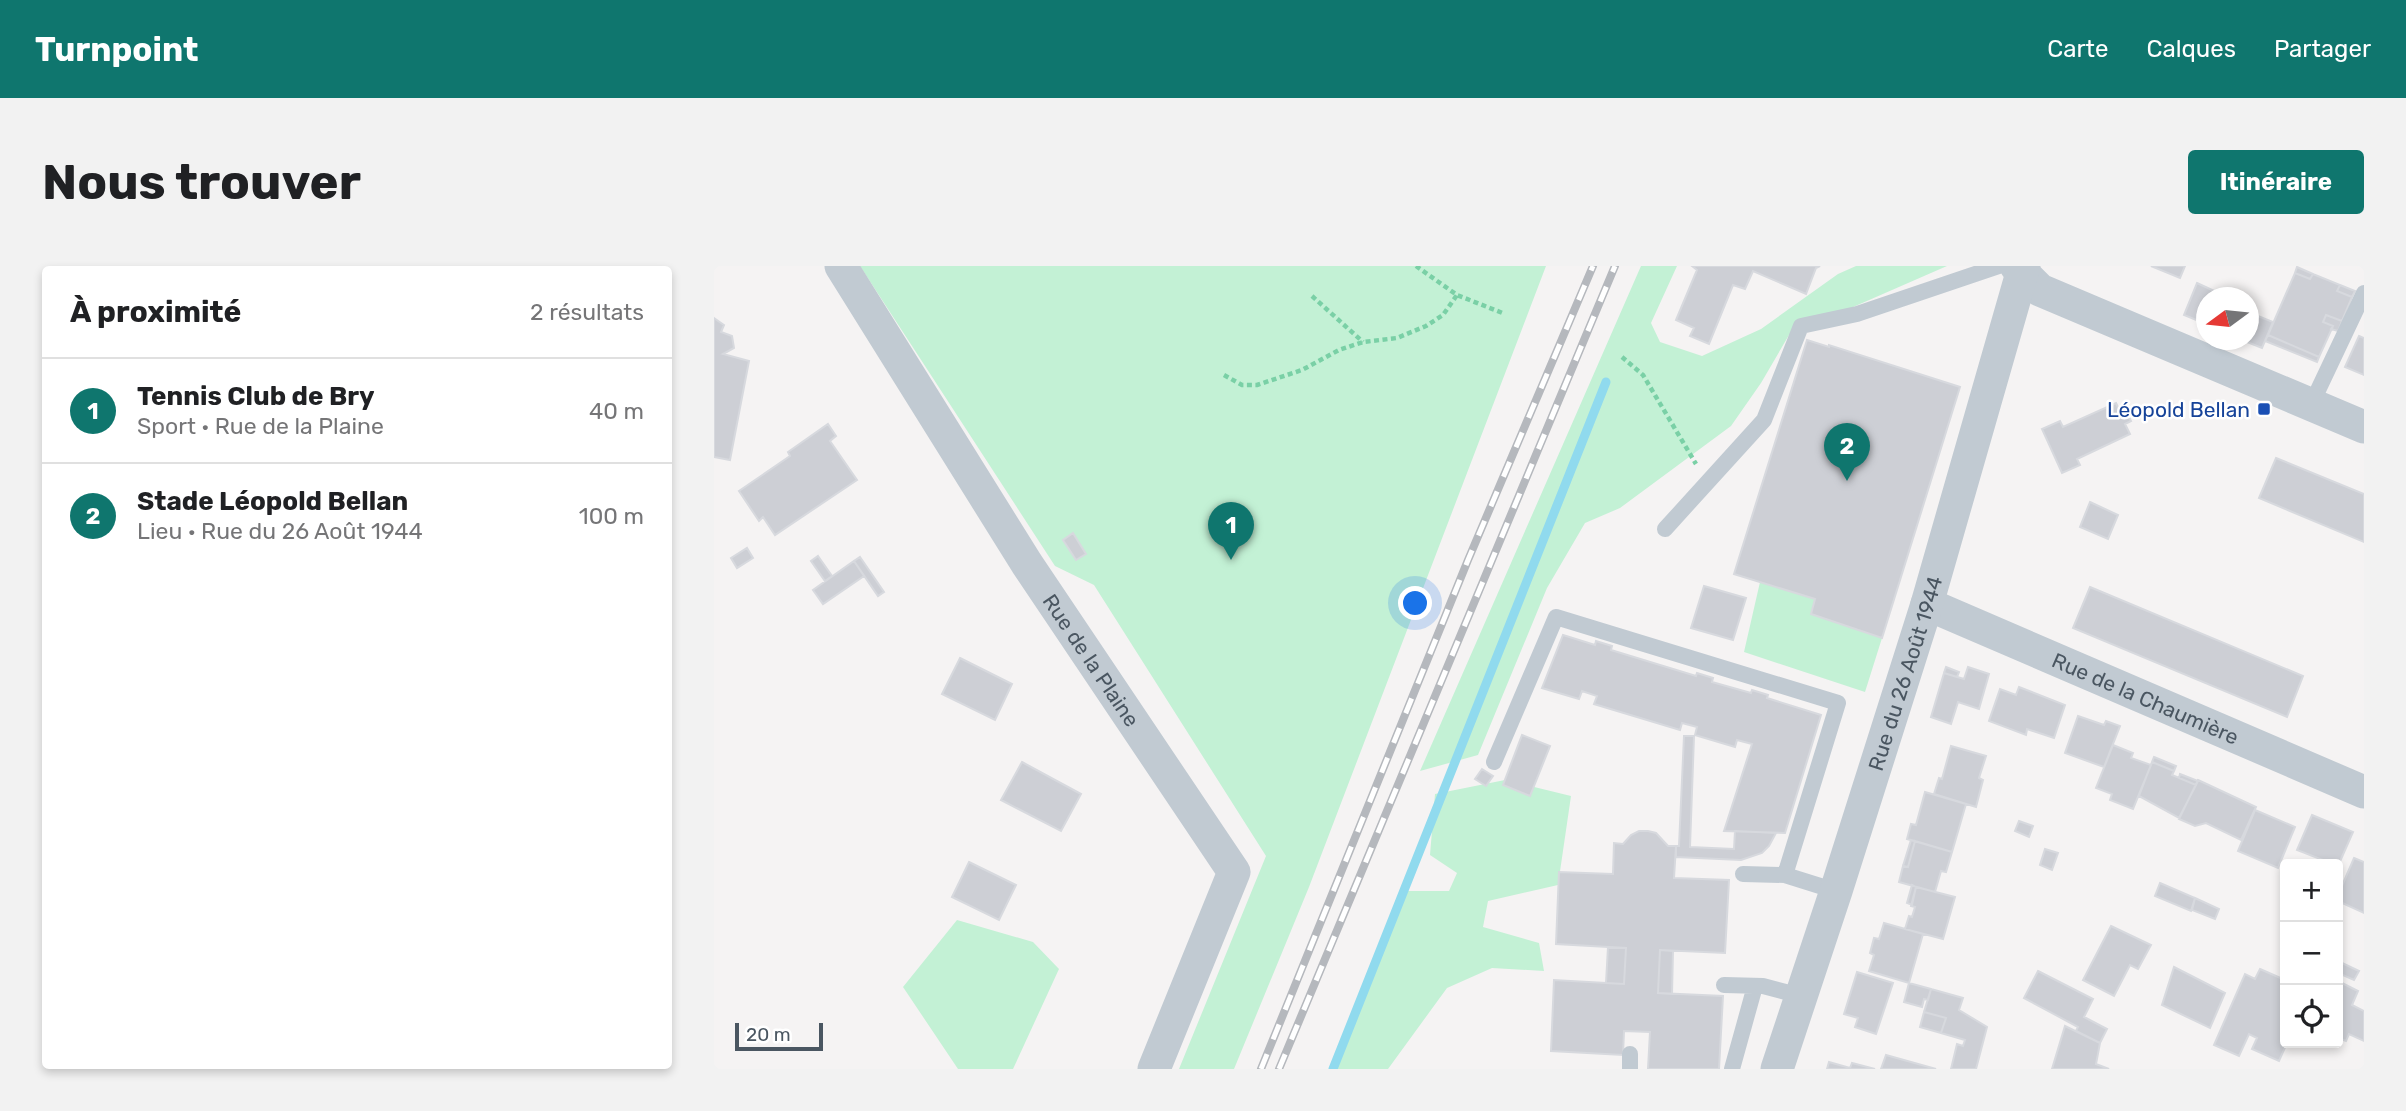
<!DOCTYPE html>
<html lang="fr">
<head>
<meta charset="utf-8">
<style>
  body { margin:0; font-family:Rubik,sans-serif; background:#f2f2f2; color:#202124 }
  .controls { position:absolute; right:21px; bottom:21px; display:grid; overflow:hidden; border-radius:7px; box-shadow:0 4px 10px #0003 }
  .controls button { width:63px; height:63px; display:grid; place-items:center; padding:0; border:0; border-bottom:2px solid #e0e0e0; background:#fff; color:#202124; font:35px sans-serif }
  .compass { position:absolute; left:1482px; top:21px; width:63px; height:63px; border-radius:50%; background:#fff; box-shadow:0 4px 10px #0003; rotate:255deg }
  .scale { position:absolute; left:21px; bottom:18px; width:88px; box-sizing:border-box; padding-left:7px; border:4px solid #4a5661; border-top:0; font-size:19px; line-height:24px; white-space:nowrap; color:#4a5661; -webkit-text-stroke:5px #fff; paint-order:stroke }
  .you { position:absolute; left:702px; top:338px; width:24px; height:24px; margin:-18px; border:5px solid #fff; border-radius:50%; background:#1a73e8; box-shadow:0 0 0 10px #1a73e833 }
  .badge { display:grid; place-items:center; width:46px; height:46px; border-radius:50%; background:#0f766e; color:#fff; font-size:23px; font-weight:700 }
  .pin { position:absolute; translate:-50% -58px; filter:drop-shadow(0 2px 4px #0008) }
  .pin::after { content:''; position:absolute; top:37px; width:24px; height:21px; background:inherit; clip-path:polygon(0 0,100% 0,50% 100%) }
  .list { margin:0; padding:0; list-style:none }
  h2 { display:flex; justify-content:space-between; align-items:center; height:91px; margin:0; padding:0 28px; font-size:30px }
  h2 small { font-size:23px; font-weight:400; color:#757577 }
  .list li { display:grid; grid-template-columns:46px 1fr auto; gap:21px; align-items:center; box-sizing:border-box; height:105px; padding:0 28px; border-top:2px solid #e0e0e0 }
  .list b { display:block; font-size:26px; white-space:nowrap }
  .list p { margin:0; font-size:23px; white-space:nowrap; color:#757577 }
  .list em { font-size:23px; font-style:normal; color:#757577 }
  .icon { flex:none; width:38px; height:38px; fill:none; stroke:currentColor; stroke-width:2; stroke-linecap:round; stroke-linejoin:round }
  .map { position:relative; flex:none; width:1650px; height:803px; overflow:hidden; border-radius:7px }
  header { display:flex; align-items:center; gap:42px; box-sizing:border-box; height:98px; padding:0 35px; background:#0f766e; color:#fff }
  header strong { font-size:33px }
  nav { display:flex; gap:38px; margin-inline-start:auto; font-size:24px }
  .intro { display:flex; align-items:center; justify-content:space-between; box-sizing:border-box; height:168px; padding:0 42px }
  h1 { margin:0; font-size:49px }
  .button { padding:18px 32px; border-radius:7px; background:#0f766e; color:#fff; font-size:24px; font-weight:700 }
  main { display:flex; gap:42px; padding:0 42px }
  aside { flex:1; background:#fff; border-radius:7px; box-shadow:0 4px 10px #0003 }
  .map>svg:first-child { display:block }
  .green { fill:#c3f1d5 }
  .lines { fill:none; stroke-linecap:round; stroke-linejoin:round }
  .stream { stroke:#90daee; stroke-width:9 }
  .building { fill:#cdcfd5; stroke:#d7d9de; stroke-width:2 }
  .path { stroke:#7ad0a6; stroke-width:4.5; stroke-dasharray:5 3.5; stroke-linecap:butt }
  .lane { stroke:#c1cad2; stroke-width:16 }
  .street { stroke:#c1cad2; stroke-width:33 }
  .rail-casing { stroke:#b5b8bd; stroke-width:8 }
  .rail { stroke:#fff; stroke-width:5; stroke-dasharray:16; stroke-linecap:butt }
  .transit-dot { fill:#1a4fb4; stroke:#fff; stroke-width:2.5 }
  .labels { text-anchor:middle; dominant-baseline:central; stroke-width:5; stroke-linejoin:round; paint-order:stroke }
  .transit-label { font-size:21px; fill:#164399; stroke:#fff; text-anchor:end }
  .street-label { font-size:21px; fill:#4a5661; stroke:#fff }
</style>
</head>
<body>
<header>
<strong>Turnpoint</strong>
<nav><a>Carte</a><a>Calques</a><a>Partager</a></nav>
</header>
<div class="intro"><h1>Nous trouver</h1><a class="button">Itinéraire</a></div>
<main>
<aside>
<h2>À proximité<small>2 résultats</small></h2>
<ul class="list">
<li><span class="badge">1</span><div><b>Tennis Club de Bry</b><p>Sport · Rue de la Plaine</p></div><em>40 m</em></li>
<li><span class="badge">2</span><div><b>Stade Léopold Bellan</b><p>Lieu · Rue du 26 Août 1944</p></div><em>100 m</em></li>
</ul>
</aside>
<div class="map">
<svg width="1650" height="803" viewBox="0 0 1650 803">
  <rect width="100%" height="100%" fill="#f5f3f3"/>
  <path class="green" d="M 146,0 L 832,0 L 595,621 L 520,803 L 465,803 L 552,590 L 380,319 L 341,300 Z
    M 927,0 L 963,0 L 937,57 L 946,76 L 988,90 L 1047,63 L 1124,8 L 1142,0 L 1233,0 L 1075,69 L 1047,117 L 1017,160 L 906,242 L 871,257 L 833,322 L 764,489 L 706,505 Z
    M 1046,316 L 1101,333 L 1097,348 L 1168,372 L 1151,426 L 1030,386 Z
    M 791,514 L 857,530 L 844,619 L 774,635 L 769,661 L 825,677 L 830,705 L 778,702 L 733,722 L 674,803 L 616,803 L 688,625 L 735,625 L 743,607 L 716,589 L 721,528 Z
    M 243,654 L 319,676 L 345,703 L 299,803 L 244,803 L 189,721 Z"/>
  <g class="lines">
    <path class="stream" d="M 619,803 L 892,116"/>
  </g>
  <path class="building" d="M 978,0 L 1106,0 L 1102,2 L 1092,28 L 1039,5 L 1031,23 L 1019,19 L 995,78 L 976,70 L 980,62 L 962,54 L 983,4 Z
    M 1437,0 L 1471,0 L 1466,12 Z
    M 1583,1 L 1599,8 L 1596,13 L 1581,7 Z
    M 1581,7 L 1596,13 L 1599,8 L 1626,19 L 1623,25 L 1638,31 L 1628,55 L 1612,49 L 1609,56 L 1619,60 L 1605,91 L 1554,69 Z
    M 1483,17 L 1511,30 L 1492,32 L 1492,58 L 1470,49 Z
    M 1626,19 L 1641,25 L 1638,31 L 1623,25 Z
    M 1534,46 L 1559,56 L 1548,82 L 1528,74 L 1534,74 Z
    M 1612,49 L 1628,55 L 1624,65 L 1617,63 L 1619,60 L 1609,56 Z
    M 0,52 L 10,59 L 7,66 L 18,70 L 20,82 L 9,88 L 35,95 L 16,194 L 0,191 Z
    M 1554,69 L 1605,91 L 1603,96 L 1551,75 Z
    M 1645,70 L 1650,72 L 1650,109 L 1631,101 Z
    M 1093,74 L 1115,81 L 1115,79 L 1246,121 L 1168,372 L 1097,348 L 1101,333 L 1020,308 Z
    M 1402,137 L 1407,148 L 1412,145 L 1417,155 L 1411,158 L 1416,168 L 1363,193 L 1366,199 L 1348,207 L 1328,163 L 1346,155 L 1349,161 Z
    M 114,158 L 122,170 L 116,175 L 143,214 L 61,269 L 49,251 L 45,255 L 25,225 L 76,190 L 74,186 Z
    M 1562,192 L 1650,228 L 1650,276 L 1545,232 Z
    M 1376,236 L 1404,249 L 1394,273 L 1366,261 Z
    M 359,267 L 372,288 L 362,294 L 349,274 Z
    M 33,282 L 39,292 L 23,302 L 17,292 Z
    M 104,290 L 118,310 L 111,315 L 97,295 Z
    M 146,291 L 170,326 L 164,330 L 140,295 Z
    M 140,295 L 150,310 L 109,338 L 99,324 Z
    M 990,320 L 1032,332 L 1019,374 L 977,362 Z
    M 1376,321 L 1589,410 L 1573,451 L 1359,362 Z
    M 849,369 L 881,379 L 882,375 L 898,380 L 897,384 L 982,410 L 983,407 L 999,412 L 998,416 L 1037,427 L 1038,424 L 1054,429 L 1053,432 L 1107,449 L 1071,567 L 1010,565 L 1038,478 L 1023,474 L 1021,481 L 981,469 L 983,461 L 968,457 L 966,464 L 880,438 L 883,430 L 868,425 L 865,433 L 828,422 Z
    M 246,392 L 298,418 L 281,454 L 228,428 Z
    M 1232,401 L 1245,406 L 1243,411 L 1230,407 Z
    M 1254,401 L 1275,408 L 1265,443 L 1244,436 L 1237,458 L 1217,451 L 1230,407 L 1250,413 Z
    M 1305,421 L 1351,439 L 1340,472 L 1313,463 L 1312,469 L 1275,455 L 1286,423 L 1302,429 Z
    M 1364,450 L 1390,459 L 1392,455 L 1406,460 L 1390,501 L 1351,487 Z
    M 808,469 L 836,480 L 816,530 L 789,519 Z
    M 970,470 L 980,470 L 976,581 L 1020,583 L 1021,565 L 1062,567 L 1055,580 L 1048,587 L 1027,594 L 962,591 L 962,580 L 965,580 Z
    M 1399,479 L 1419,487 L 1417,492 L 1437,499 L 1419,543 L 1396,534 L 1398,528 L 1382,522 Z
    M 1237,480 L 1272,490 L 1265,512 L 1269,514 L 1262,541 L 1220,528 L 1225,512 L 1228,513 Z
    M 1440,491 L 1462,500 L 1460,505 L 1438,496 Z
    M 308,496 L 367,528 L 347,565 L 287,534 Z
    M 1438,496 L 1460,505 L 1458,509 L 1482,519 L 1465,552 L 1425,530 Z
    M 768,503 L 779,510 L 772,520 L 761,513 Z
    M 1466,508 L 1484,515 L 1482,519 L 1465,512 Z
    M 1484,514 L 1542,541 L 1527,574 L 1492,557 L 1481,560 L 1465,553 Z
    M 1211,526 L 1252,538 L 1238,586 L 1193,573 L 1197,558 L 1202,559 Z
    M 1541,544 L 1581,561 L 1564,602 L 1524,585 Z
    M 1598,549 L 1639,566 L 1624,600 L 1624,598 L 1619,598 L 1583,584 Z
    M 1305,555 L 1319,560 L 1315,571 L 1301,565 Z
    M 925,565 L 934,565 L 942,567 L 954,580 L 962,580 L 960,612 L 1015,614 L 1011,687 L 946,684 L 944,727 L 1009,730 L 1005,803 L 934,803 L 936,766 L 910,765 L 909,789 L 837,785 L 840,714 L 910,718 L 912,682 L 842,678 L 845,606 L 899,608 L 900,577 L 909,578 L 917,569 Z
    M 1197,574 L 1201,575 L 1194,601 L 1189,600 Z
    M 1201,575 L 1238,586 L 1232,606 L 1227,605 L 1221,626 L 1185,616 L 1189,600 L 1194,601 Z
    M 1331,583 L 1344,587 L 1338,604 L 1326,599 Z
    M 1640,592 L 1650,596 L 1650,647 L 1624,635 L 1624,629 Z
    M 255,596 L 302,619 L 285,654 L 238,631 Z
    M 1446,617 L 1481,632 L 1477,645 L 1441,630 Z
    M 1198,619 L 1202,621 L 1198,639 L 1193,637 Z
    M 1202,621 L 1241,631 L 1229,673 L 1191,663 L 1195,650 L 1198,651 L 1201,641 L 1197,640 Z
    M 1481,632 L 1505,643 L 1501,653 L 1478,644 Z
    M 1170,657 L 1209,668 L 1195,717 L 1155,705 L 1160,689 L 1156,687 L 1160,672 L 1165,673 Z
    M 1397,660 L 1437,679 L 1424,703 L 1416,699 L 1400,730 L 1369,714 Z
    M 894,681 L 912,682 L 910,718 L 892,717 Z
    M 946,684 L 959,685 L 958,728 L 944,727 Z
    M 1626,696 L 1645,705 L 1640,714 L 1624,707 Z
    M 1460,701 L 1511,727 L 1496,762 L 1448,739 Z
    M 1546,703 L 1571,714 L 1571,777 L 1573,777 L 1565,795 L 1538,783 L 1543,772 L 1535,768 L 1525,790 L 1500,779 L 1531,708 L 1541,713 Z
    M 1324,705 L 1379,733 L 1370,751 L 1393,763 L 1386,777 L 1362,765 L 1364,761 L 1310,732 Z
    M 1143,706 L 1179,717 L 1162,768 L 1141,761 L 1144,752 L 1130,748 Z
    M 1624,715 L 1644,725 L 1638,739 L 1650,745 L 1650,775 L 1635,768 L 1632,775 L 1624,772 Z
    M 1195,717 L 1217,723 L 1214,734 L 1210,733 L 1208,741 L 1190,736 Z
    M 1217,723 L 1249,732 L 1245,744 L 1273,761 L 1262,803 L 1237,803 L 1243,778 L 1249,780 L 1251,774 L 1227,767 L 1232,752 L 1210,746 Z
    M 1210,746 L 1232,752 L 1227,767 L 1206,761 Z
    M 1351,760 L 1386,777 L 1382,798 L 1395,803 L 1338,803 Z
    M 1172,789 L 1222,803 L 1167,803 Z
    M 1115,796 L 1136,802 L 1138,797 L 1161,803 L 1113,803 Z"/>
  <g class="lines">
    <path class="path" d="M 702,0 L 743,29 L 791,48
      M 598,30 L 649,76
      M 908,91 L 929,109 L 982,198
      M 510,109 L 528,119 L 543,119 L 588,104 L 625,84 L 649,76 L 683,72 L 712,60 L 729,49 L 743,29"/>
    <path class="lane" d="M 1597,139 L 1650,27
      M 951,263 L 1050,154 L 1087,60 L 1143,48 L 1285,0
      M 780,496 L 842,351 L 1124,437 L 1071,609
      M 1029,608 L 1071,609 L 1122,625
      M 1010,719 L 1049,720 L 1087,730
      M 916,803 L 916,788
      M 1018,803 L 1041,720"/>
    <g class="street">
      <path id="s1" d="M 127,0 L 313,298 L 520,606 L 440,803"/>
      <path d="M 1302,0 L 1326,24 L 1650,161"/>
      <path id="s2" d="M 1213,338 L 1650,526"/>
      <path id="s3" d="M 1063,803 L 1122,625 L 1213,338 L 1310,0"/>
    </g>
    <g class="rail-casing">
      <path id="rail" d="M 547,803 L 754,294 L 879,0
        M 565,803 L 901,0"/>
    </g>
    <use href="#rail" class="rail"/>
  </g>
  <rect class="transit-dot" x="1543" y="136" width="14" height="14" rx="3.5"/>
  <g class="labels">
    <g class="transit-label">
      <text x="1536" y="143">Léopold Bellan</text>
    </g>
    <g class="street-label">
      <text stroke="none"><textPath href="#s1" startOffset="467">Rue de la Plaine</textPath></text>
      <text stroke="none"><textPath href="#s3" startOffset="416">Rue du 26 Août 1944</textPath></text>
      <text stroke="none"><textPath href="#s2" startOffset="238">Rue de la Chaumière</textPath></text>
    </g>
  </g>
</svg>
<div class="controls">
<button>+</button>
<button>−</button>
<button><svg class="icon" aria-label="locate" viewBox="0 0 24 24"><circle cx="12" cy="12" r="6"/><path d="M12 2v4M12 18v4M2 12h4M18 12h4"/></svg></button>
</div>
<svg class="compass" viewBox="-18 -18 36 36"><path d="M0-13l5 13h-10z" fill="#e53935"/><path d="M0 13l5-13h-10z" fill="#757577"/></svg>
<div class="scale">20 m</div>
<div class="you"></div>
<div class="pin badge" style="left:517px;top:294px">1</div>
<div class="pin badge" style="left:1133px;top:215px">2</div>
</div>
</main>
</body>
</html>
